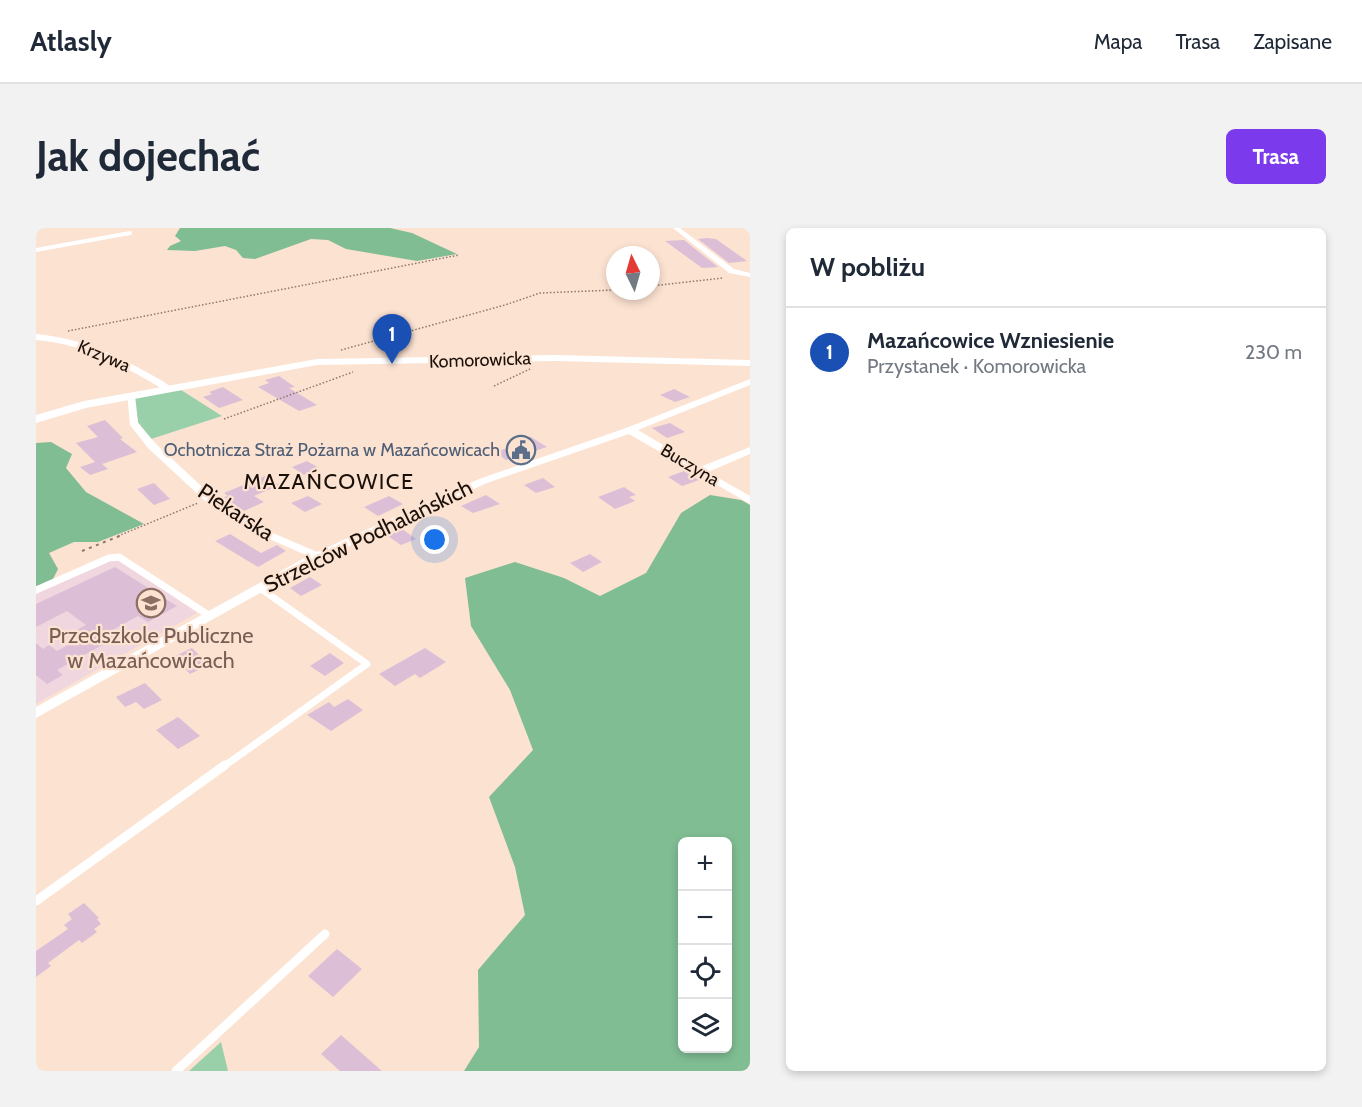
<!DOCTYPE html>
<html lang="pl">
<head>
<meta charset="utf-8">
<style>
  body { margin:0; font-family:Cabin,sans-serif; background:#f2f2f3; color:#1f2937 }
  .controls { position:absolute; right:18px; bottom:18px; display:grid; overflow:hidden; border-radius:9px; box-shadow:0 3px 9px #0003 }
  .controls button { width:54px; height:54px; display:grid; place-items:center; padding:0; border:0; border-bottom:2px solid #e0e1e3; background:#fff; color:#1f2937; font:30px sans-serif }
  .compass { position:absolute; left:570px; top:18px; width:54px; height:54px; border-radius:50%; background:#fff; box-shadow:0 3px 9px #0003; rotate:355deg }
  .you { position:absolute; left:399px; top:312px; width:21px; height:21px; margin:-15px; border:4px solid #fff; border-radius:50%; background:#1a73e8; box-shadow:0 0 0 9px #1a73e833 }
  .badge { display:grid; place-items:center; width:39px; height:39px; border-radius:50%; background:#7c3aed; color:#fff; font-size:20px; font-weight:700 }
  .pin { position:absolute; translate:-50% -50px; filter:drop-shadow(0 2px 3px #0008) }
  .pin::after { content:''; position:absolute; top:32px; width:21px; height:18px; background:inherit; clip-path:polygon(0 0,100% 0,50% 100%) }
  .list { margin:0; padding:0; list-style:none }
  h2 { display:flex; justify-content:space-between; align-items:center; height:78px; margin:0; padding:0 24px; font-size:26px }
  h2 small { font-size:20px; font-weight:400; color:#747a83 }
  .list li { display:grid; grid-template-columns:39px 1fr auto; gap:18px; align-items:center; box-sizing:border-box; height:90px; padding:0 24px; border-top:2px solid #e0e1e3 }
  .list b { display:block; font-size:22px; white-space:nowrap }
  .list p { margin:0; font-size:20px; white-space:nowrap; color:#747a83 }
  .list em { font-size:20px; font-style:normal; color:#747a83 }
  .icon { flex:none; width:33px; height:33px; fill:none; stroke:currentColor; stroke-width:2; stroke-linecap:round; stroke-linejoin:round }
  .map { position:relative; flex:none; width:714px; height:843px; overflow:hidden; border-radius:9px }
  header { display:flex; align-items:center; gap:36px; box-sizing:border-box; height:84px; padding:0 30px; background:#fff; border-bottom:2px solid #e0e1e3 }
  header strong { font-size:28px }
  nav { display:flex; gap:33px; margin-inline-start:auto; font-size:21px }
  .intro { display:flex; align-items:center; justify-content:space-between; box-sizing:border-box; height:144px; padding:0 36px }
  h1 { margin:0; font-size:42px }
  .button { padding:15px 27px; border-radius:9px; background:#7c3aed; color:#fff; font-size:21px; font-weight:700 }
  main { display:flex; gap:36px; padding:0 36px }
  aside { flex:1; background:#fff; border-radius:9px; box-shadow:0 3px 9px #0003 }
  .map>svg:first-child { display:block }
  .education { fill:#f0d6de }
  .green { fill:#99d0a9 }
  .forest { fill:#80bd93; fill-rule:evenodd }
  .building { fill:#dcbfd6 }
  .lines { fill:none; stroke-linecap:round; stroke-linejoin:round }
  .path-far1 { stroke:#8c796d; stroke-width:1.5; stroke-dasharray:1.5 2; stroke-linecap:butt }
  .path { stroke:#8c796d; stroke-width:2; stroke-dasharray:3 4.5; stroke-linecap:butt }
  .service-far2 { stroke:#fff; stroke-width:4 }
  .service-far1 { stroke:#fff; stroke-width:7 }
  .service { stroke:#fff; stroke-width:9 }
  .minor { fill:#fff; fill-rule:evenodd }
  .tertiary { fill:#fff; fill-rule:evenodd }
  .labels { text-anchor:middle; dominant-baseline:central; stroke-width:4.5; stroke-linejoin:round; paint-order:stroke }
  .far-street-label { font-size:18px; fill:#1b1009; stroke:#fce2d1 }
  .far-service-label { font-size:18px; fill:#4e5e75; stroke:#fce2d1; text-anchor:end }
  .far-quarter-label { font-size:22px; letter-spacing:1.5px; fill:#1b1009; stroke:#fce2d1 }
  .street-label { font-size:22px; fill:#1b1009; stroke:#fce2d1 }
  .education-label { font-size:22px; fill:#785e54; stroke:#fce2d1 }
</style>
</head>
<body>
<header>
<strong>Atlasly</strong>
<nav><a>Mapa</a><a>Trasa</a><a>Zapisane</a></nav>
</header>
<div class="intro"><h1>Jak dojechać</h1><a class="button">Trasa</a></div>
<main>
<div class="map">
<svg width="714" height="843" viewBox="0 0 714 843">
  <rect width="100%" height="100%" fill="#fce2d1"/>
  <path class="education" d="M 80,332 L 89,334 L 161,385 L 0,476 L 0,366 L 70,334 Z"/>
  <path class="green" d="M 145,162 L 186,188 L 115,211 L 102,194 L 98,169 Z
    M 185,814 L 192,843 L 153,843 Z"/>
  <path class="forest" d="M 144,0 L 354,0 L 376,5 L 421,26 L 381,33 L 310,21 L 292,12 L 275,11 L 219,31 L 207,30 L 200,22 L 189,18 L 159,23 L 131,22 L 134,18 L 145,13 L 139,8 Z
    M 15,214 L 36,226 L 30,240 L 50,264 L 108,296 L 62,314 L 38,314 L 13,325 L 22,341 L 16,353 L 0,360 L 0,215 Z
    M 674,267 L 705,272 L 714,277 L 714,843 L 428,843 L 443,819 L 442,742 L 489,687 L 479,639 L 453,569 L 497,522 L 474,462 L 435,398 L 429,350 L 479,334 L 528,350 L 564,368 L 610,345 L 645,285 ZM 646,614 L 692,614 L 692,820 L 646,820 Z"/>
  <path class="building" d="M 671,10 L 680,11 L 711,33 L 693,35 L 662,11 Z
    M 648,12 L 682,39 L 666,40 L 629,13 Z
    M 243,148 L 259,159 L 253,160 L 281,177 L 263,183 L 222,159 L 233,155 L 229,152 Z
    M 187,159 L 207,172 L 183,180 L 167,169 L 176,166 L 173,164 Z
    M 638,161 L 654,169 L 639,174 L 624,167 Z
    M 69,192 L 87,210 L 84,211 L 101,224 L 66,236 L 72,241 L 54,247 L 44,239 L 59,234 L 40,215 L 62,209 L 51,198 Z
    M 634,195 L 649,204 L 631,210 L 616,200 Z
    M 495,209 L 511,219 L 470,232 L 459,224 L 475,219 L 470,216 Z
    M 271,233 L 283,240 L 268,247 L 256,239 Z
    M 648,243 L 663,252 L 646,258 L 632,249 Z
    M 229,248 L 244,257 L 218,268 L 228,274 L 208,283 L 188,269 L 192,268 L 188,265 Z
    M 507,250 L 519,259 L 500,265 L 488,257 Z
    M 118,255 L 134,271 L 118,277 L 101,261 Z
    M 588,259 L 600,267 L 593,269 L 599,273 L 579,281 L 562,269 Z
    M 450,267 L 464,276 L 437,285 L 425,278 Z
    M 272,268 L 286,276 L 269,284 L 255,275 Z
    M 353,268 L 367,276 L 342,288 L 328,279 Z
    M 366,301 L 380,311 L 365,317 L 352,308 Z
    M 194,306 L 225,325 L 241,317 L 250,323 L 222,339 L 179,313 Z
    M 554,326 L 566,334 L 547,344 L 534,335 Z
    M 79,339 L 141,378 L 112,394 L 102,388 L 71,405 L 79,410 L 21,442 L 27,447 L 11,456 L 0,447 L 0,415 L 7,421 L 13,417 L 21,423 L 47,409 L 39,403 L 50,397 L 31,383 L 0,399 L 0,376 Z
    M 274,349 L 286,357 L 265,368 L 254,360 Z
    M 156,420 L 173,437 L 154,446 L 137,429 Z
    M 389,420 L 410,434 L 384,450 L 379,446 L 359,458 L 343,446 Z
    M 294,425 L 308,435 L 289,448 L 274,438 Z
    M 109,455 L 126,472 L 108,481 L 100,474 L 89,479 L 80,469 Z
    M 312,471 L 327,482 L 295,503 L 271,487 L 293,474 L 298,479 Z
    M 142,489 L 164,508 L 142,521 L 120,502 Z
    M 48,675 L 63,690 L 61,691 L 65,696 L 58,701 L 61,704 L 46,715 L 43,712 L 12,735 L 15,738 L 0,749 L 0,723 L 32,701 L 28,697 L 36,691 L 32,686 Z
    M 301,721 L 326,741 L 297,769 L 272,748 Z
    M 305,807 L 346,843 L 304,843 L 285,826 Z"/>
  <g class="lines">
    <path class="path-far1" d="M 615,58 L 687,50
      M 32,103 L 423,27
      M 305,122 L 469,77 L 504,65 L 579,62
      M 458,158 L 494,141
      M 188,191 L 317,144
      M 82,308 L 162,275"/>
    <path class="path" d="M 46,323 L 86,307"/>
    <path class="service-far2" d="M 0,22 L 94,5"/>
    <path class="service-far1" d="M 0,362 L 73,330 L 83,329 L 174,388
      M 187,539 L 331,436 L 224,360"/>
    <path class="service" d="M 0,673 L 189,537
      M 140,843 L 289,706"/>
    <path class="minor" d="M 637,0 L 644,0 L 698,41 L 714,45 L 714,49 L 693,45 Z
      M 0,106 C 41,110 76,124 112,145 C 120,149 129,154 136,160 L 128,162 C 87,137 48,116 0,112 Z
      M 714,151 L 714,157 L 602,202 L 664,239 L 714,219 L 714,226 L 672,244 L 714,268 L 714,276 L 593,206 L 451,255 L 285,331 L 0,490 L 0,479 L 272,328 L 215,303 L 168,272 L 112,220 L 94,197 L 91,165 L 99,167 L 102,195 L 120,216 L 176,268 L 223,299 L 281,324 L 443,251 L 590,200 Z"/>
    <path class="tertiary" d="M 519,127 L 714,132 L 714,138 L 519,133 L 281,137 L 50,180 L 0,195 L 0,187 L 48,173 L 281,131 Z"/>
  </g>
  <defs>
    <g id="civic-ring" transform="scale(1.5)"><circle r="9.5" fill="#fce2d1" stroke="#5c6f8a" stroke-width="1.5"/><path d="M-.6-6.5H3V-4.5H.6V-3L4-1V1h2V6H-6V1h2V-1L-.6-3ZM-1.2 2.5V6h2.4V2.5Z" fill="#5c6f8a"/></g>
    <g id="school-ring" transform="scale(1.5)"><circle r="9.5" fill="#fce2d1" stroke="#8d6e63" stroke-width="1.5"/><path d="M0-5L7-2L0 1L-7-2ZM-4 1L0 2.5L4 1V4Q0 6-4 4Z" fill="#8d6e63"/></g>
  </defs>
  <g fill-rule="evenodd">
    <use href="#civic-ring" x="485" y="222"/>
    <use href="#school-ring" x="115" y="375"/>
  </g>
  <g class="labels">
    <g class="far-street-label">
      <text transform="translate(68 128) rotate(23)">Krzywa</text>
      <text transform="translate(444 132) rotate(-2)">Komorowicka</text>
      <text transform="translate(654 237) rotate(31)">Buczyna</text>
    </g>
    <g class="far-service-label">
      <text x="464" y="222">Ochotnicza Straż Pożarna w Mazańcowicach</text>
    </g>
    <g class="far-quarter-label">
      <text x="293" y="253">MAZAŃCOWICE</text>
    </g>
    <g class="street-label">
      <text transform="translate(200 284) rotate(33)">Piekarska</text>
      <text transform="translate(332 308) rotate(-26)">Strzelców Podhalańskich</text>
    </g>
    <g class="education-label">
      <text x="115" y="407">Przedszkole Publiczne<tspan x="115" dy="25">w Mazańcowicach</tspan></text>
    </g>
  </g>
</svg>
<div class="controls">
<button>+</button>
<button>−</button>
<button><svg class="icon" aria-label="locate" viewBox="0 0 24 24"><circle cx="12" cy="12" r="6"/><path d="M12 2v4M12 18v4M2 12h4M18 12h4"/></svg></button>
<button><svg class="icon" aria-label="layers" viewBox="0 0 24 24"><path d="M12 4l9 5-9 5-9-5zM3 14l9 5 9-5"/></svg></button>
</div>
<svg class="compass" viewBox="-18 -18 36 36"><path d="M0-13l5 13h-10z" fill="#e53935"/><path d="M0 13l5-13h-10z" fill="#747a83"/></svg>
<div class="you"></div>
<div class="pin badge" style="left:356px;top:136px;background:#1a4fb4">1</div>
</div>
<aside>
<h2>W pobliżu<small></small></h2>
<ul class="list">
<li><span class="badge" style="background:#1a4fb4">1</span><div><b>Mazańcowice Wzniesienie</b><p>Przystanek · Komorowicka</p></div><em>230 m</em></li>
</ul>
</aside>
</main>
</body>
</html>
